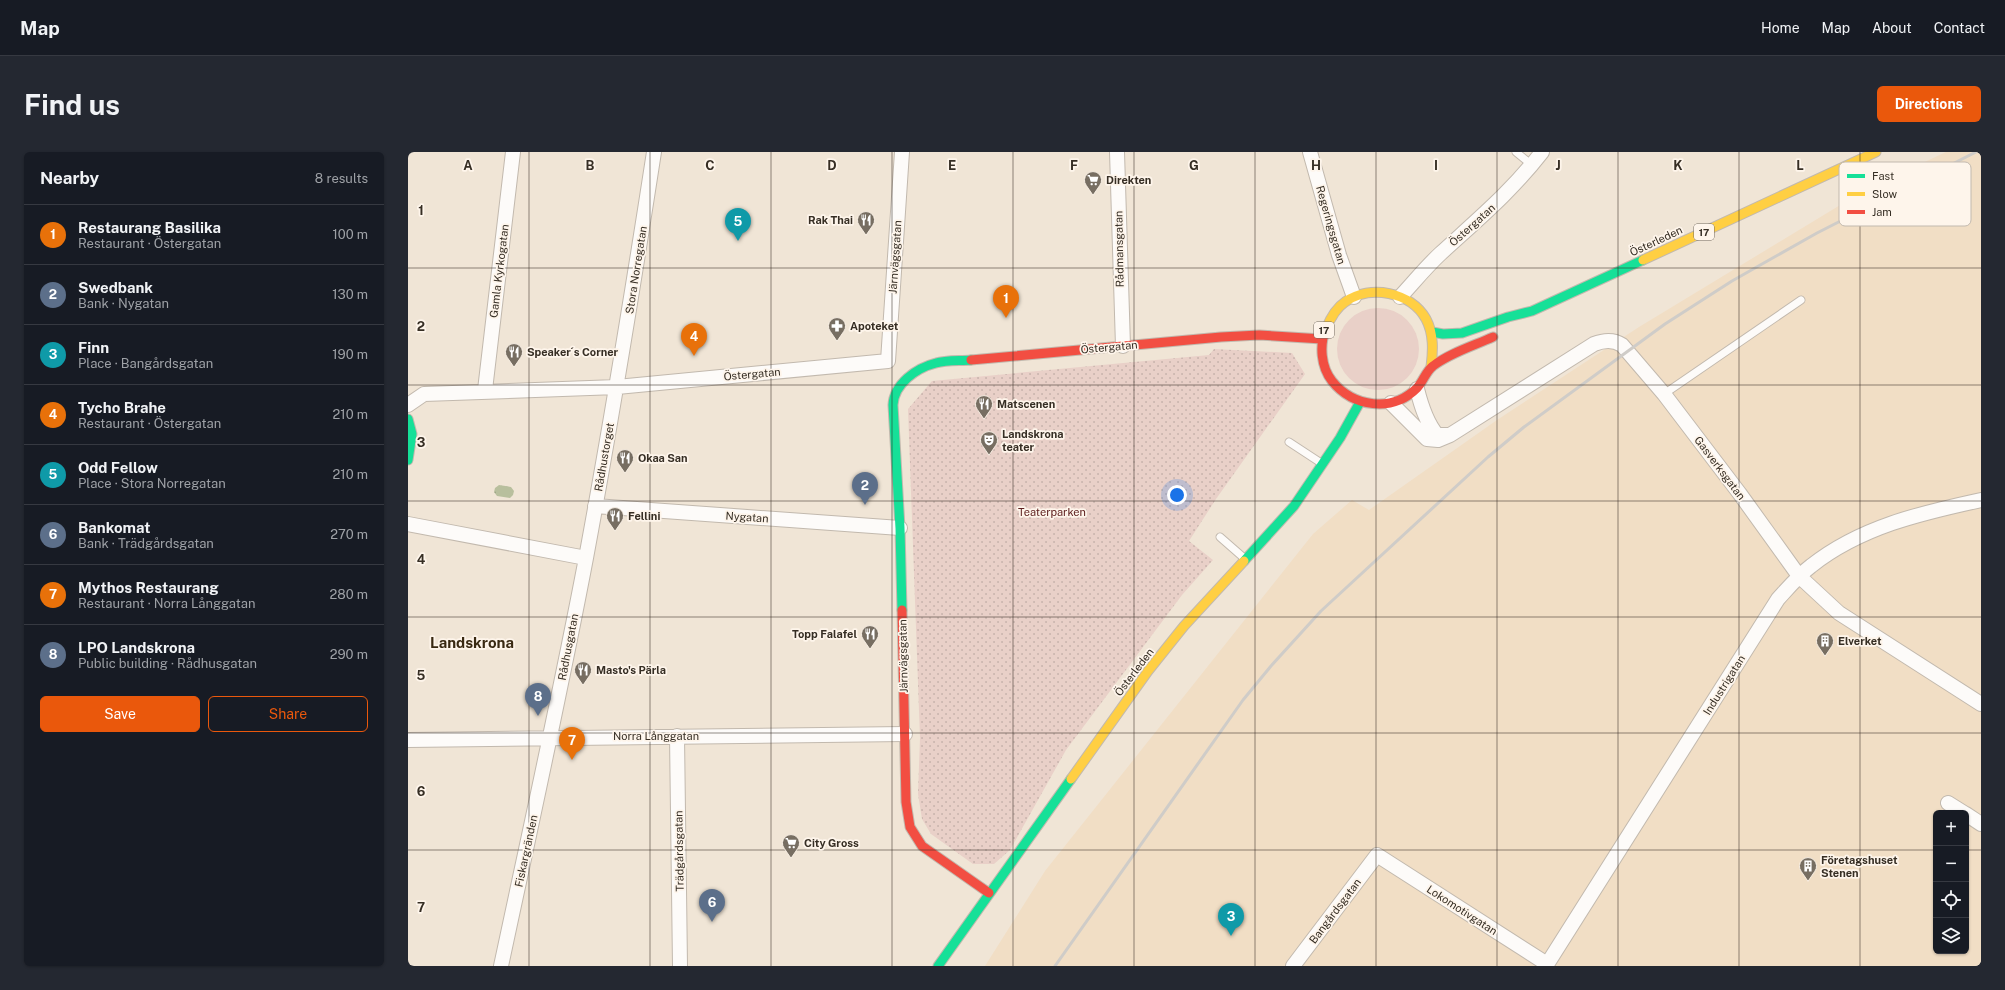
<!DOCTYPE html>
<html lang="en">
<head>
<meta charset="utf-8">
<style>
  body { margin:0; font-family:"Public Sans",sans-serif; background:#242831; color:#f1f3f6 }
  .controls { position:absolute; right:12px; bottom:12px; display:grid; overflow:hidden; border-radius:6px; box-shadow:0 1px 3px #0004 }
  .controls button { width:36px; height:36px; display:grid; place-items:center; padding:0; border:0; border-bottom:1px solid #363941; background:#171b24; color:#f1f3f6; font:20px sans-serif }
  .you { position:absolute; left:769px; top:343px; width:14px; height:14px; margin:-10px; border:3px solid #fff; border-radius:50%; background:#1a73e8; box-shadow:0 0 0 6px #1a73e833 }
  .badge { display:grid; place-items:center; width:26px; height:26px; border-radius:50%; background:#ea580c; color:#fff; font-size:13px; font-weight:700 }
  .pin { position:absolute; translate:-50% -33px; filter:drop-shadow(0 1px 2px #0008) }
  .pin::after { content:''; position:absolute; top:21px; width:14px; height:12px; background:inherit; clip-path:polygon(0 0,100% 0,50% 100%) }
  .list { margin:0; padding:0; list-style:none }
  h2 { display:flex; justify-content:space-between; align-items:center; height:52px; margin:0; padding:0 16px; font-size:17px }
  h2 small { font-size:13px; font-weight:400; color:#9ea1a6 }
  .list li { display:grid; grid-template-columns:26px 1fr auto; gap:12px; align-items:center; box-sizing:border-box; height:60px; padding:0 16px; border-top:1px solid #363941 }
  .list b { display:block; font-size:15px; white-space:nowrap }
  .list p { margin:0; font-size:13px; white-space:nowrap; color:#9ea1a6 }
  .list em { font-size:13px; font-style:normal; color:#9ea1a6 }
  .actions { display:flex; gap:8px; padding:12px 16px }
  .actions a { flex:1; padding:9px 0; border:1px solid #ea580c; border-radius:6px; text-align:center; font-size:14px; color:#ea580c }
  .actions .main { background:#ea580c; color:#fff }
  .icon { flex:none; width:22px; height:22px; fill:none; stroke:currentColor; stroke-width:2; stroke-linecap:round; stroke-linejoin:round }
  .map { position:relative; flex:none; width:1573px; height:814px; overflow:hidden; border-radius:6px }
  header { display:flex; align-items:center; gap:24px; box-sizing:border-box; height:56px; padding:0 20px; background:#171b24; border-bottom:1px solid #363941 }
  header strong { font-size:19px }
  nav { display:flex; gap:22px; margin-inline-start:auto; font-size:14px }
  .intro { display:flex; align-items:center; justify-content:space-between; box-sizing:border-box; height:96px; padding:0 24px }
  h1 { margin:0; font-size:28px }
  .button { padding:10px 18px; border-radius:6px; background:#ea580c; color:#fff; font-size:14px; font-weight:700 }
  main { display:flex; gap:24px; padding:0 24px }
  aside { flex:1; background:#171b24; border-radius:6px; box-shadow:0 1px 3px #0004 }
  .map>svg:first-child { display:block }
  .built { fill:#f1dec5; fill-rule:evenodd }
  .grass { fill:#e9d0c8 }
  .park { fill:url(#park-dots) }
  .water { fill:url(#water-ripples) }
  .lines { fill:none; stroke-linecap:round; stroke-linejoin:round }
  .lane-casing { stroke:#c2b9ae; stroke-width:9 }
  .street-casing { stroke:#c2b9ae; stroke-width:16 }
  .fast-casing { stroke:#c2b9ae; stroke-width:11 }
  .slow-casing { stroke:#c2b9ae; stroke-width:11 }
  .jam-casing { stroke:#c2b9ae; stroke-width:11 }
  .lane { stroke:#fdfbf9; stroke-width:7 }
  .street { stroke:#fdfbf9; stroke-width:14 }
  .fast { stroke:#16e098; stroke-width:9 }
  .slow { stroke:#ffcf43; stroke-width:9 }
  .jam { stroke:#f24e42; stroke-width:9 }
  .rail { stroke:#cfccc8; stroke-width:3 }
  .grid { fill:none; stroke:#362e24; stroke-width:1; stroke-opacity:0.55 }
  .labels { text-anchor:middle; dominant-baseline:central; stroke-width:3.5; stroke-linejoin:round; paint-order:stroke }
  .shield { fill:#fef5eb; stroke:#726a60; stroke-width:1 }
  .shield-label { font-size:10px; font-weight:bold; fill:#362e24 }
  .poi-label { font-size:11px; font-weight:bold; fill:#362e24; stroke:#fef5eb; text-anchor:start }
  .street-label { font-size:11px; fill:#362e24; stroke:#fef5eb }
  .park-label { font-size:11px; fill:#5e201f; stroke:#fef5eb }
  .district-label { font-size:15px; font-weight:bold; fill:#392912; stroke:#fef5eb }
  .key { fill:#fef5eb; stroke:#c2b9af; stroke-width:1 }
  .key-label { font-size:11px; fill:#362e24 }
  .grid-label { font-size:13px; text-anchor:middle; font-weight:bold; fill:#362e24; stroke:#fef5eb; stroke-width:3.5; stroke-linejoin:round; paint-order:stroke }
</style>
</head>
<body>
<header>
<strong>Map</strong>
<nav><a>Home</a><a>Map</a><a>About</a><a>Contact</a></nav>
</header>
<div class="intro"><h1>Find us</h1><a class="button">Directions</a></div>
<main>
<aside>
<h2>Nearby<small>8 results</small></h2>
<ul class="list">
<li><span class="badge" style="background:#e8710a">1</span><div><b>Restaurang Basilika</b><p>Restaurant · Östergatan</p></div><em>100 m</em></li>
<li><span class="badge" style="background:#5c6f8a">2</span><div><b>Swedbank</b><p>Bank · Nygatan</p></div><em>130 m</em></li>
<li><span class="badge" style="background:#0f9aa8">3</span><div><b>Finn</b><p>Place · Bangårdsgatan</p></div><em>190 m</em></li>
<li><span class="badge" style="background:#e8710a">4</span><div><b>Tycho Brahe</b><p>Restaurant · Östergatan</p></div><em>210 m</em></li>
<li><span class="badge" style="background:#0f9aa8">5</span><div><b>Odd Fellow</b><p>Place · Stora Norregatan</p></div><em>210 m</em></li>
<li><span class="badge" style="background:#5c6f8a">6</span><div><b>Bankomat</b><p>Bank · Trädgårdsgatan</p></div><em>270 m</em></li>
<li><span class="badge" style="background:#e8710a">7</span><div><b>Mythos Restaurang</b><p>Restaurant · Norra Långgatan</p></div><em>280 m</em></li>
<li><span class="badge" style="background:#5c6f8a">8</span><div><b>LPO Landskrona</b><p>Public building · Rådhusgatan</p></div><em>290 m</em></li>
</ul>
<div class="actions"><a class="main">Save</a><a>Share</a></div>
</aside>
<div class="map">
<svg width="1573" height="814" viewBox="0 0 1573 814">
  <defs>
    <pattern id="park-dots" width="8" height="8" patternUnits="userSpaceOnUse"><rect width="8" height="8" fill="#e9d0c8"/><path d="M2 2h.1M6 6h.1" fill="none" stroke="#c8b3ac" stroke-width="1.8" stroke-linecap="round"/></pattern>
    <pattern id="water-ripples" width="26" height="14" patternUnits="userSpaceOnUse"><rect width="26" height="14" fill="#b8bf9d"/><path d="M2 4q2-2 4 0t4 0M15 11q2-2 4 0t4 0" fill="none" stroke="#969c80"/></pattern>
  </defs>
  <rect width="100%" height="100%" fill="#f0e5d6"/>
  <path class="built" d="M 1538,0 L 1573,0 L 1573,814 L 577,814 L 637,719 L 905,382 L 944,348 L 961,358 L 1089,268 L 1231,175 L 1457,38 ZM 1528,661 L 1558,661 L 1558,799 L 1528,799 Z"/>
  <path class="grass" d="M929 197a41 41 0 1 1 82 0a41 41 0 1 1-82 0Z"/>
  <path class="park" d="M 806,197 L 884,201 L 897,222 L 808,347 L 781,389 L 805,408 L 774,443 L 658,598 L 602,698 L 586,712 L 565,712 L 523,682 L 514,667 L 510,642 L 512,586 L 500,257 L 524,229 L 801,203 Z"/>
  <path class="water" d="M 91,333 L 103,335 L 106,339 L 105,343 L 102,346 L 89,344 L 86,340 L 87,336 Z"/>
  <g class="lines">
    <g class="lane-casing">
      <path id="lane" d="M 1108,0 L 1124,13
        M 1256,242 L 1393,148
        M 881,290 L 913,311
        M 812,385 L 836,406"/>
    </g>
    <g class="street-casing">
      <path id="street" d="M 709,0 L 715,194
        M 902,0 L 931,103 L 946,145
        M 992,145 C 1005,131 1018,115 1032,102 C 1069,68 1103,40 1134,0
        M 1009,237 C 1013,253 1018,270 1029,283 L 1042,283
        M 77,238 L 105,0
        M 983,251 L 1019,287 L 1030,288 L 1042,283 L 1186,192 C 1196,188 1205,187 1214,193 L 1256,242 L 1332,342 L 1391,424 L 1431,461 L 1573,552
        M 0,253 L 16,242 L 209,235 L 480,209 L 494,0
        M 187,354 L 492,376
        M 0,372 L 178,406
        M 269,584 L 272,814
        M 0,588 L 497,582
        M 1540,651 L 1556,661
        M 1558,662 L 1573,672
        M 93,814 C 122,678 152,543 178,406 C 203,271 225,136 246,0
        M 885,814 L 969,703 L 1139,812
        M 1138,814 L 1370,447 C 1381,435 1391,423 1403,414 C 1452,375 1513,361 1573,348"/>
    </g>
    <g class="fast-casing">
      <path id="fast" d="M 1024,180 L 1035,182 L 1054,181 L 1100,165 L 1124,159 L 1235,108
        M 0,267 L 4,282 L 0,308
        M 836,409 L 886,354 L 932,286 L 952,250
        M 494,458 L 492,376 L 485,253 C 486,232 508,216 528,211 C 538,208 552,209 563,208
        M 530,814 L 663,627"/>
    </g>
    <g class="slow-casing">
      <path id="slow" d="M 1235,108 L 1468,0
        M 918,177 C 922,167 928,156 937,150 C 962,132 1003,140 1018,167 C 1026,182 1025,199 1023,215
        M 663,627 L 740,519 L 776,474 L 836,409"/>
    </g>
    <g class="jam-casing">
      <path id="jam" d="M 918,177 C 911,193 913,215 924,229 C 945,255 984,261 1009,236 C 1015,230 1018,219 1025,214 C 1042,201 1065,194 1085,185
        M 563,208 L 813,185 L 851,183 L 914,187
        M 494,458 L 498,650 L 502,675 L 514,694 L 581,741"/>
    </g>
    <use href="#lane" class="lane"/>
    <use href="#street" class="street"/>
    <use href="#fast" class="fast"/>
    <use href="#slow" class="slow"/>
    <use href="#jam" class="jam"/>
    <path class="rail" d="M 647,814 L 835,548 L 863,514 L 913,459 L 1080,305 L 1116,275 L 1257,172 L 1324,129 L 1409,81 L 1568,0"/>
  </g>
  <path class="grid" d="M 121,0 L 121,814M 242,0 L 242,814M 363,0 L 363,814M 484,0 L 484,814M 605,0 L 605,814M 726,0 L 726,814M 847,0 L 847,814M 968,0 L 968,814M 1089,0 L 1089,814M 1210,0 L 1210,814M 1331,0 L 1331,814M 1452,0 L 1452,814M 0,116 L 1573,116M 0,233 L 1573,233M 0,349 L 1573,349M 0,465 L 1573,465M 0,581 L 1573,581M 0,698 L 1528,698M 1558,698 L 1573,698"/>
  <defs>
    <g id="supermarket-pin" transform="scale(0.9)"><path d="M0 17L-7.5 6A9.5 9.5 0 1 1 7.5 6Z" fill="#776e62" stroke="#fef5eb"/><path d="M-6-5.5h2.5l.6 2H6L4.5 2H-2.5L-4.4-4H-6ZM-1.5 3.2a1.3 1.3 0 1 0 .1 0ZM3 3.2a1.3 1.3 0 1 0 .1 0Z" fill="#fff"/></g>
    <g id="restaurant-pin" transform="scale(0.9)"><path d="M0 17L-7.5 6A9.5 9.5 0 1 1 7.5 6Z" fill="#776e62" stroke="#fef5eb"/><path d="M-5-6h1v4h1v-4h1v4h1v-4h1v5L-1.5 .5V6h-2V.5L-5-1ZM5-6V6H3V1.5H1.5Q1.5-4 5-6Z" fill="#fff"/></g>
    <g id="pharmacy-pin" transform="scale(0.9)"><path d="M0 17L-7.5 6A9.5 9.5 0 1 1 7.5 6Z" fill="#776e62" stroke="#fef5eb"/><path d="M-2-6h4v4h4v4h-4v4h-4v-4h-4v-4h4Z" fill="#fff"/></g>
    <g id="theatre-pin" transform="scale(0.9)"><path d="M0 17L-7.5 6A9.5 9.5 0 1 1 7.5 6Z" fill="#776e62" stroke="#fef5eb"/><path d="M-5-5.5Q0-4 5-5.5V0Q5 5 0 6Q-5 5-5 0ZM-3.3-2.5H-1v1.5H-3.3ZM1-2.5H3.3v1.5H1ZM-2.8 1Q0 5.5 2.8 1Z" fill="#fff"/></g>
    <g id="building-pin" transform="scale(0.9)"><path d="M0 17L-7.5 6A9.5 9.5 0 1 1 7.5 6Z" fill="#776e62" stroke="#fef5eb"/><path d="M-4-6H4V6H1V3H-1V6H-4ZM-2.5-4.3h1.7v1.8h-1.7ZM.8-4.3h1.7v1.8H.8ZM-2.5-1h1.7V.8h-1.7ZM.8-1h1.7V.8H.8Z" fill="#fff"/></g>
  </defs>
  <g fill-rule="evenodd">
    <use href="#supermarket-pin" x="685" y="28"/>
    <use href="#restaurant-pin" x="458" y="68"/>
    <use href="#pharmacy-pin" x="429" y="174"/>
    <use href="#restaurant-pin" x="106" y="200"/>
    <use href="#restaurant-pin" x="576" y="252"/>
    <use href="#theatre-pin" x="581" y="288"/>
    <use href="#restaurant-pin" x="217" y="306"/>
    <use href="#restaurant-pin" x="207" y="364"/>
    <use href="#restaurant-pin" x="462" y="482"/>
    <use href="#building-pin" x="1417" y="489"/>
    <use href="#restaurant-pin" x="175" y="518"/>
    <use href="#supermarket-pin" x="383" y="691"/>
    <use href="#building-pin" x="1400" y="714"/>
  </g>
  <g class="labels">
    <g class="shield">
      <rect x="1286" y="72" width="20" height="16" rx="3"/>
      <rect x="906" y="170" width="20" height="16" rx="3"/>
    </g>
    <g class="shield-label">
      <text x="1296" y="80">17</text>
      <text x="916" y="178">17</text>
    </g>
    <g class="poi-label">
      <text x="698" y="28">Direkten</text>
      <text x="445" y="68" text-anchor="end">Rak Thai</text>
      <text x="442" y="174">Apoteket</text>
      <text x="119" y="200">Speaker´s Corner</text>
      <text x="589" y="252">Matscenen</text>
      <text x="594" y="282">Landskrona<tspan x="594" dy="13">teater</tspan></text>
      <text x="230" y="306">Okaa San</text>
      <text x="220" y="364">Fellini</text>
      <text x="449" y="482" text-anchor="end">Topp Falafel</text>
      <text x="1430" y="489">Elverket</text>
      <text x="188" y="518">Masto's Pärla</text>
      <text x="396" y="691">City Gross</text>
      <text x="1413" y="708">Företagshuset<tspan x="1413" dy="13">Stenen</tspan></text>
    </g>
    <g class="street-label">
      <text transform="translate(923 73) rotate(74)">Regeringsgatan</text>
      <text transform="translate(1064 73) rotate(-42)">Östergatan</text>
      <text transform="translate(1248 89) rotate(-25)">Österleden</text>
      <text transform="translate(711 97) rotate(-91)">Rådmansgatan</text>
      <text transform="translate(487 105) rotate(-86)">Järnvägsgatan</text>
      <text transform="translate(228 118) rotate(-81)">Stora Norregatan</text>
      <text transform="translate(91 119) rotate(-83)">Gamla Kyrkogatan</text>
      <text transform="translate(701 195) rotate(-5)">Östergatan</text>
      <text transform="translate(344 222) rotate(-5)">Östergatan</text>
      <text transform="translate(196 305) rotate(-80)">Rådhustorget</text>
      <text transform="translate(1312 316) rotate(53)">Gasverksgatan</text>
      <text transform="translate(339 365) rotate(4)">Nygatan</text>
      <text transform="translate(160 495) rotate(-79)">Rådhusgatan</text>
      <text transform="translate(495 504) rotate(-91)">Järnvägsgatan</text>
      <text transform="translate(726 520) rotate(-53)">Österleden</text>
      <text transform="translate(1316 533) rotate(-58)">Industrigatan</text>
      <text x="248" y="584">Norra Långgatan</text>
      <text transform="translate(118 699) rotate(-78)">Fiskargränden</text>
      <text transform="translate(271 699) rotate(-91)">Trädgårdsgatan</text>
      <text transform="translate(1054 758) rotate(33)">Lokomotivgatan</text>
      <text transform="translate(927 759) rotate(-53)">Bangårdsgatan</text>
    </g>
    <g class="park-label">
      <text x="644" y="360">Teaterparken</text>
    </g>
    <g class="district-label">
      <text x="64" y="490">Landskrona</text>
    </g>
  </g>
  <rect x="1431" y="10" width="132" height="64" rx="6" class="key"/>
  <rect x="1439" y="22" width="18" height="4" fill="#16e098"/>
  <rect x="1439" y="40" width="18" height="4" fill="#ffcf43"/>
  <rect x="1439" y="58" width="18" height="4" fill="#f24e42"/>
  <g class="key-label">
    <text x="1464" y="28">Fast</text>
    <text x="1464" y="46">Slow</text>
    <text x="1464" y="64">Jam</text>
  </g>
  <g class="grid-label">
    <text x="60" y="18">A</text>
    <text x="182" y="18">B</text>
    <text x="302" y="18">C</text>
    <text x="424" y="18">D</text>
    <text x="544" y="18">E</text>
    <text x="666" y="18">F</text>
    <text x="786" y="18">G</text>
    <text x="908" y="18">H</text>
    <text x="1028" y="18">I</text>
    <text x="1150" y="18">J</text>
    <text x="1270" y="18">K</text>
    <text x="1392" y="18">L</text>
    <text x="13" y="63">1</text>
    <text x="13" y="179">2</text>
    <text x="13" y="295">3</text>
    <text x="13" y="412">4</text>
    <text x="13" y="528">5</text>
    <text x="13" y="644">6</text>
    <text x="13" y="760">7</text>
  </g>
</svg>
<div class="controls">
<button>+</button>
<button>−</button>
<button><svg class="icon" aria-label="locate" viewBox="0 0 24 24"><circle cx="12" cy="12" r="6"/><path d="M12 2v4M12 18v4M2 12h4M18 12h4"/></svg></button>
<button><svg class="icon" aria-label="layers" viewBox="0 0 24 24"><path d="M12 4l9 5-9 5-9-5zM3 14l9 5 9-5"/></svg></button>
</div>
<div class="you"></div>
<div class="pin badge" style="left:598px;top:166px;background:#e8710a">1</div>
<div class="pin badge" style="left:457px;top:353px;background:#5c6f8a">2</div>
<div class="pin badge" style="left:823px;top:784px;background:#0f9aa8">3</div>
<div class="pin badge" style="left:286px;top:204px;background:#e8710a">4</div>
<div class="pin badge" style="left:330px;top:89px;background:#0f9aa8">5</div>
<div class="pin badge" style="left:304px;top:770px;background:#5c6f8a">6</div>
<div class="pin badge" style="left:164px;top:608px;background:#e8710a">7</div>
<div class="pin badge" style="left:130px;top:564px;background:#5c6f8a">8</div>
</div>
</main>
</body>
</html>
